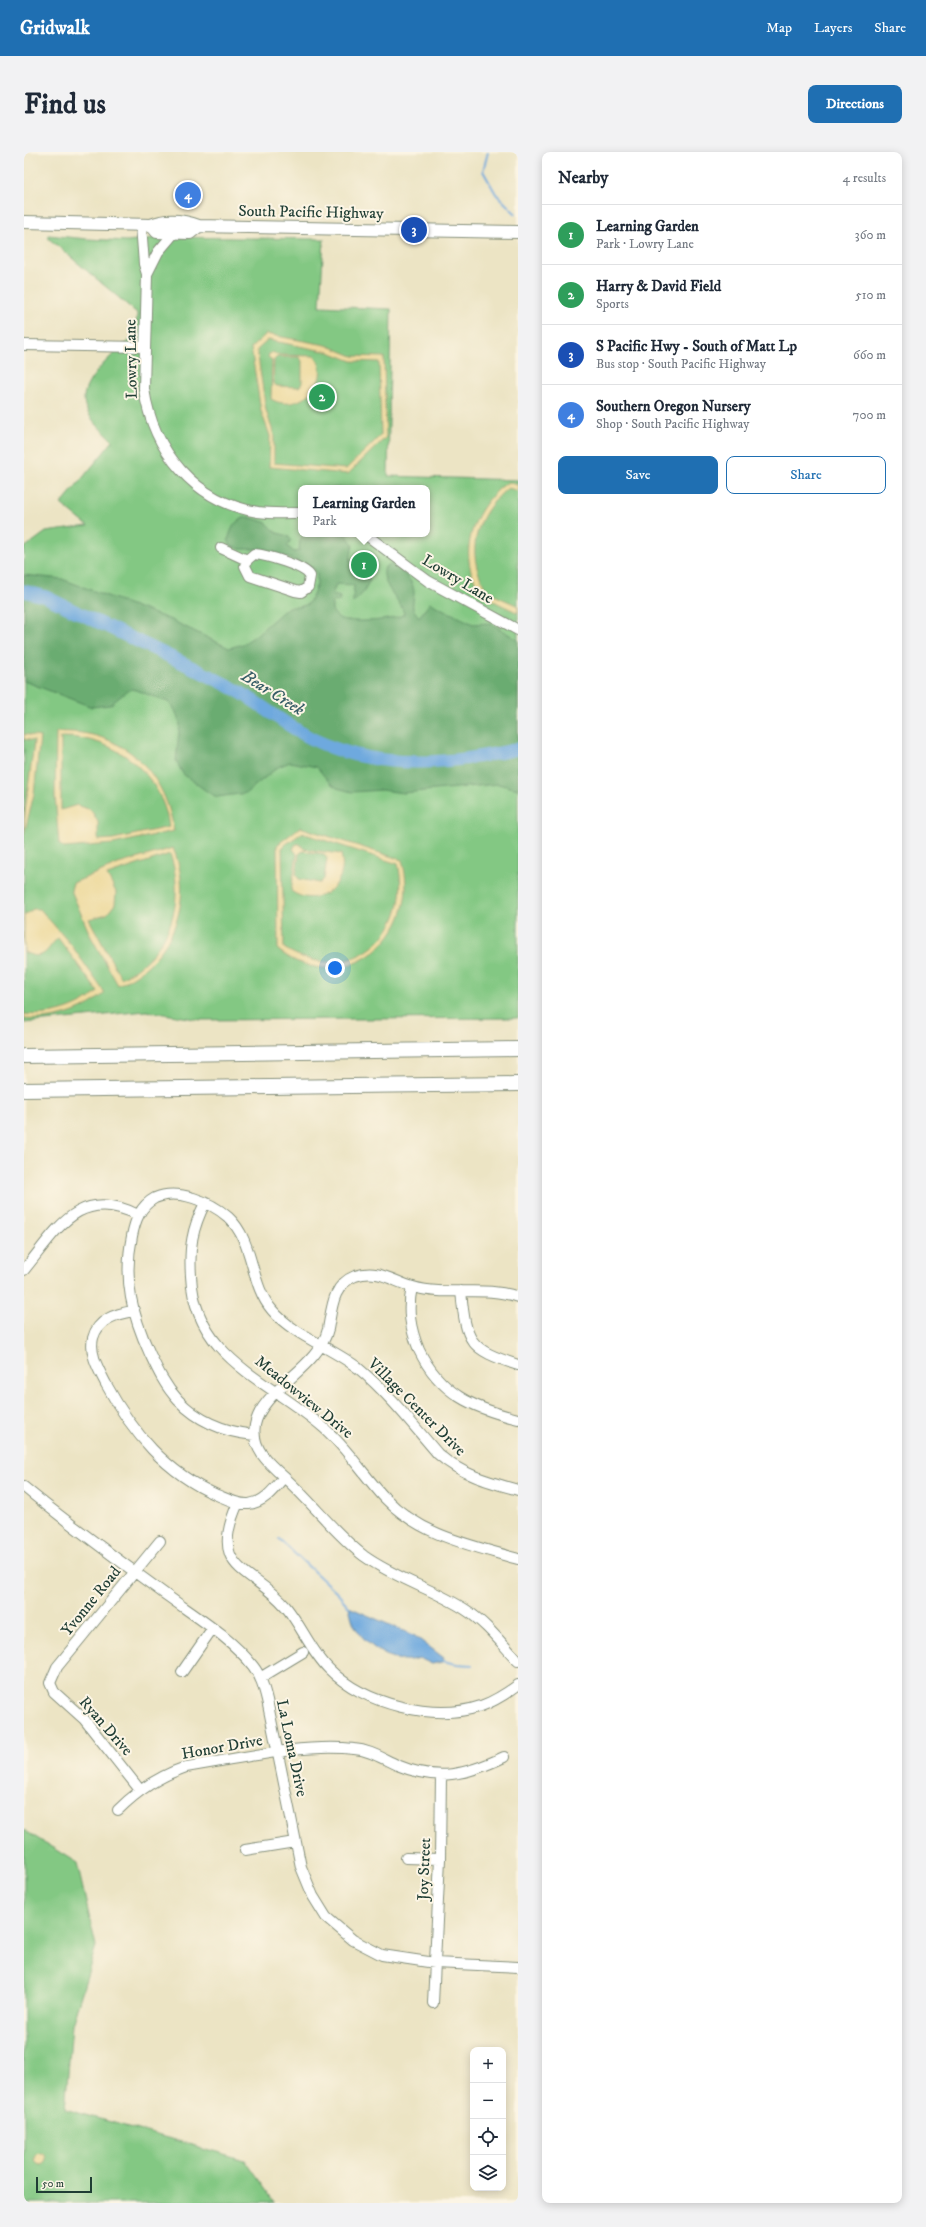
<!DOCTYPE html>
<html lang="en">
<head>
<meta charset="utf-8">
<style>
  body { margin:0; font-family:"IM FELL DW Pica",serif; background:#f2f2f3; color:#1f2937 }
  .controls { position:absolute; right:12px; bottom:12px; display:grid; overflow:hidden; border-radius:8px; box-shadow:0 2px 10px #0003 }
  .controls button { width:36px; height:36px; display:grid; place-items:center; padding:0; border:0; border-bottom:1px solid #e0e1e3; background:#fff; color:#1f2937; font:20px sans-serif }
  .scale { position:absolute; left:12px; bottom:10px; width:56px; box-sizing:border-box; padding-left:4px; border:2px solid #1f3d34; border-top:0; font-size:11px; line-height:14px; white-space:nowrap; color:#1f3d34; -webkit-text-stroke:3px #fcf5e5; paint-order:stroke }
  .you { position:absolute; left:311px; top:816px; width:14px; height:14px; margin:-10px; border:3px solid #fff; border-radius:50%; background:#1a73e8; box-shadow:0 0 0 6px #1a73e833 }
  .badge { display:grid; place-items:center; width:26px; height:26px; border-radius:50%; background:#1f6fb2; color:#fff; font-size:13px; font-weight:700 }
  .pin { position:absolute; translate:-50% -50%; border:2px solid #fff; box-shadow:0 1px 4px #0006 }
  .popup { position:absolute; left:274px; top:333px; width:132px; height:52px; box-sizing:border-box; display:grid; place-content:center; border-radius:8px; background:#fff; filter:drop-shadow(0 1px 3px #0005); font-size:13px; white-space:nowrap; color:#747a83 }
  .popup b { font-size:15px; color:#1f2937 }
  .popup::after { content:''; position:absolute; left:50%; top:100%; margin-left:-8px; border:8px solid transparent; border-top-color:#fff }
  .list { margin:0; padding:0; list-style:none }
  h2 { display:flex; justify-content:space-between; align-items:center; height:52px; margin:0; padding:0 16px; font-size:17px }
  h2 small { font-size:13px; font-weight:400; color:#747a83 }
  .list li { display:grid; grid-template-columns:26px 1fr auto; gap:12px; align-items:center; box-sizing:border-box; height:60px; padding:0 16px; border-top:1px solid #e0e1e3 }
  .list b { display:block; font-size:15px; white-space:nowrap }
  .list p { margin:0; font-size:13px; white-space:nowrap; color:#747a83 }
  .list em { font-size:13px; font-style:normal; color:#747a83 }
  .actions { display:flex; gap:8px; padding:12px 16px }
  .actions a { flex:1; padding:9px 0; border:1px solid #1f6fb2; border-radius:8px; text-align:center; font-size:14px; color:#1f6fb2 }
  .actions .main { background:#1f6fb2; color:#fff }
  .icon { flex:none; width:22px; height:22px; fill:none; stroke:currentColor; stroke-width:2; stroke-linecap:round; stroke-linejoin:round }
  .map { position:relative; flex:none; width:494px; height:2051px; overflow:hidden; border-radius:8px }
  header { display:flex; align-items:center; gap:24px; box-sizing:border-box; height:56px; padding:0 20px; background:#1f6fb2; color:#fff }
  header strong { font-size:19px }
  nav { display:flex; gap:22px; margin-inline-start:auto; font-size:14px }
  .intro { display:flex; align-items:center; justify-content:space-between; box-sizing:border-box; height:96px; padding:0 24px }
  h1 { margin:0; font-size:28px }
  .button { padding:10px 18px; border-radius:8px; background:#1f6fb2; color:#fff; font-size:14px; font-weight:700 }
  main { display:flex; gap:24px; padding:0 24px }
  aside { flex:1; background:#fff; border-radius:8px; box-shadow:0 2px 10px #0003 }
  .map>svg:first-child { display:block }
  .green { fill:#83c883; stroke:#51825c; fill-rule:evenodd }
  .forest { fill:#6aac71; stroke:#447452 }
  .sand { fill:#eeda9e; stroke:#868c69; fill-rule:evenodd }
  .water { fill:#6ea9de; stroke:#467389 }
  .lines { fill:none; stroke-linecap:round; stroke-linejoin:round }
  .stream { stroke:#6ea9de; stroke-width:2 }
  .river { stroke:#6ea9de; stroke-width:13 }
  .minor-casing { stroke:#86907c; stroke-width:12 }
  .major-casing { stroke:#86907c; stroke-width:14 }
  .highway-casing { stroke:#86907c; stroke-width:16 }
  .minor { stroke:#fff; stroke-width:10 }
  .major { stroke:#fff; stroke-width:12 }
  .highway { stroke:#fff; stroke-width:14 }
  .labels { text-anchor:middle; dominant-baseline:central; stroke-width:4; stroke-linejoin:round; paint-order:stroke }
  .street-label { font-size:16px; fill:#1f3d34; stroke:#fcf5e5 }
  .water-label { font-size:17px; font-style:italic; fill:#375d67; stroke:#fcf5e5 }
</style>
</head>
<body>
<header>
<strong>Gridwalk</strong>
<nav><a>Map</a><a>Layers</a><a>Share</a></nav>
</header>
<div class="intro"><h1>Find us</h1><a class="button">Directions</a></div>
<main>
<div class="map">
<svg width="494" height="2051" viewBox="0 0 494 2051">
  <rect width="100%" height="100%" fill="#fcf5e5"/>
  <filter id="ink" filterUnits="userSpaceOnUse"><feTurbulence type="fractalNoise" baseFrequency=".025" numOctaves="2"/><feDisplacementMap in="SourceGraphic" scale="8" xChannelSelector="R" yChannelSelector="G"/><feConvolveMatrix kernelMatrix="1 2 1 2 8 2 1 2 1" color-interpolation-filters="sRGB"/></filter>
  <filter id="wash" filterUnits="userSpaceOnUse"><feTurbulence type="fractalNoise" baseFrequency=".012" numOctaves="4" result="noise"/><feDisplacementMap in="SourceGraphic" scale="16" xChannelSelector="R" yChannelSelector="G"/><feGaussianBlur stdDeviation="0.9" result="paint"/><feColorMatrix in="noise" values="0 0 0 0 0 0 0 0 0 0 0 0 0 0 0 0 0 1.4 0 .05"/><feComposite in="paint" operator="in"/></filter>
  <g filter="url(#wash)">
    <rect width="100%" height="100%" fill="#ece4c4"/>
    <path class="green" d="M 24,83 L 63,87 L 103,89 L 140,85 L 300,87 L 296,154 L 367,157 L 364,324 L 494,328 L 494,866 L 177,868 L 122,859 L 0,871 L 0,396 L 22,380 L 64,374 L 37,352 L 89,289 C 78,278 62,265 60,249 C 57,227 97,195 112,183 L 113,161 L 23,85 ZM 277,336 L 403,336 L 403,382 L 277,382 Z
      M 0,1678 L 53,1711 L 72,1794 L 48,1873 L 41,1957 L 221,2008 L 251,2051 L 0,2051 Z"/>
    <path class="forest" d="M 224,365 L 243,371 L 253,381 L 265,384 L 267,388 L 263,394 L 270,400 L 275,399 L 276,388 L 280,382 L 321,382 L 329,392 L 326,409 L 330,410 L 329,412 L 346,427 L 340,440 L 329,451 L 330,433 L 312,432 L 308,443 L 316,445 L 315,449 L 308,450 L 308,458 C 310,462 313,465 317,467 C 329,471 371,469 380,462 C 377,447 355,433 361,415 L 366,412 C 377,417 390,428 390,441 C 390,446 388,451 389,457 L 395,465 L 406,451 L 449,472 L 466,471 L 494,488 L 494,637 L 474,632 L 379,641 L 358,638 L 328,640 L 313,636 L 304,629 L 293,615 L 266,610 L 254,615 L 222,641 L 193,645 L 185,641 L 159,622 L 152,609 L 156,571 L 151,558 L 144,550 L 109,537 L 103,539 L 86,553 L 68,555 L 0,529 L 0,423 L 38,427 L 147,468 L 205,496 L 219,492 L 231,484 L 264,455 L 275,455 L 284,452 L 289,443 L 293,431 L 293,422 L 289,416 L 242,397 L 216,397 L 207,394 L 204,388 C 208,375 210,368 224,365 Z"/>
    <path class="sand" d="M 242,182 L 302,193 L 329,204 L 360,205 L 362,285 L 324,322 L 245,315 L 246,284 L 237,259 L 227,196 ZM 244,188 L 305,200 L 328,209 L 355,210 L 357,283 L 322,317 L 250,311 L 250,283 L 242,258 L 233,198 Z
      M 249,200 L 253,203 L 290,204 C 311,226 276,264 247,247 L 248,208 L 244,205 L 245,202 ZM 253,205 L 275,205 L 278,209 L 278,231 L 275,235 L 253,234 L 249,231 L 250,208 Z
      M 484,330 L 494,333 L 494,339 L 484,336 C 458,357 443,389 455,422 C 457,427 460,435 464,439 C 472,445 485,449 494,454 L 494,461 C 485,456 464,448 459,441 C 429,406 450,353 484,330 Z
      M 32,580 C 96,576 141,617 150,679 L 89,692 L 40,696 L 35,692 L 31,644 ZM 37,585 C 91,584 138,621 145,675 L 89,687 L 74,688 L 74,670 L 67,658 L 53,653 L 37,658 Z
      M 0,582 L 16,585 L 10,642 L 0,683 C 0,652 7,621 10,589 L 0,587 Z
      M 276,675 L 378,708 C 401,784 319,849 254,798 L 253,693 ZM 278,681 L 374,712 C 391,784 323,836 260,796 L 258,695 Z
      M 272,692 L 276,692 L 280,697 L 317,702 C 326,733 293,758 267,739 L 273,702 L 269,697 ZM 279,699 L 300,702 L 303,706 L 300,727 L 296,731 L 275,727 L 272,723 L 275,702 Z
      M 149,696 C 172,749 147,810 94,833 L 66,783 L 47,738 L 49,731 L 94,712 ZM 146,702 C 163,751 144,803 97,826 L 65,767 L 83,762 L 91,752 L 92,740 L 83,723 Z
      M 9,757 L 16,757 L 48,794 L 81,841 C 58,861 30,869 0,867 L 0,862 C 27,865 53,857 74,840 L 34,786 C 23,795 22,811 0,800 L 0,764 Z
      M11 2007a6 6 0 1 1 12 0a6 6 0 1 1-12 0Z"/>
    <path class="water" d="M 325,1455 L 391,1484 L 420,1506 L 418,1510 L 408,1512 L 395,1506 C 372,1515 343,1495 332,1476 C 328,1470 327,1462 325,1455 Z"/>
    <g class="lines">
      <path class="stream" d="M 464,0 L 459,19 L 472,42 L 492,62
        M 255,1387 L 314,1442 L 325,1455
        M 419,1509 L 433,1512 L 448,1513"/>
      <path class="river" d="M 0,439 L 22,445 C 83,475 145,503 205,534 C 236,550 263,576 295,590 C 357,619 429,612 494,597"/>
    </g>
  </g>
  <g filter="url(#ink)">
    <g class="lines">
      <g class="minor-casing">
        <path id="minor" d="M 117,73 L 120,112 L 123,122 L 120,237 C 129,299 171,350 234,360 C 249,362 263,361 277,361
          M 123,122 L 134,100 L 151,80
          M 0,193 L 120,195
          M 341,382 L 404,429 L 494,478
          M 197,396 L 223,408
          M 230,402 C 242,403 281,414 286,424 L 284,435 L 277,440 L 271,439 L 226,424 L 221,414 L 223,408 Z
          M 181,1051 C 168,1077 165,1095 167,1124 C 171,1207 245,1228 300,1276 C 324,1297 340,1324 361,1346 C 397,1384 447,1393 494,1407
          M 0,1118 C 33,1078 55,1033 114,1063
          M 388,1135 C 383,1158 386,1176 395,1198 C 416,1242 449,1256 494,1267
          M 437,1139 C 442,1191 445,1197 494,1213
          M 109,1159 C 92,1162 74,1167 69,1186 C 65,1202 75,1218 82,1232 C 108,1280 142,1321 193,1343 C 203,1347 214,1353 225,1352 C 241,1350 250,1337 260,1325 C 244,1311 227,1296 231,1273 C 238,1237 295,1216 304,1177 C 308,1157 308,1133 331,1124 C 354,1116 368,1129 389,1135 C 424,1145 460,1133 494,1145
          M 230,1283 C 200,1280 175,1270 154,1248 C 141,1234 134,1219 126,1202 C 108,1163 99,1128 108,1084 C 111,1069 116,1054 131,1046 C 154,1036 187,1050 204,1065 C 231,1090 225,1131 248,1158 C 270,1184 307,1195 334,1216 C 364,1241 389,1273 414,1302 C 438,1323 465,1330 494,1338
          M 260,1325 C 288,1350 311,1382 340,1404 C 372,1427 410,1437 442,1458 C 462,1471 478,1492 494,1509
          M 0,1335 C 47,1374 96,1409 145,1445 C 174,1466 207,1486 229,1514 C 237,1524 240,1536 243,1548 L 277,1715 L 289,1744 L 302,1765 L 329,1788 L 358,1803 L 411,1811 L 494,1815
          M 214,1351 C 183,1420 228,1415 262,1455 C 278,1475 287,1499 305,1517 C 339,1552 410,1570 457,1554 C 471,1549 483,1541 494,1533
          M 158,1520 L 188,1477
          M 236,1526 L 279,1500
          M 116,1638 L 60,1567 L 30,1540 L 26,1531 L 33,1515 L 136,1389
          M 94,1658 C 114,1638 135,1624 162,1615 C 212,1607 282,1591 330,1597 C 346,1598 359,1607 373,1613 C 414,1630 442,1623 480,1605
          M 221,1698 L 271,1690
          M 382,1706 L 416,1707
          M 409,1851 L 416,1707 L 417,1623"/>
      </g>
      <g class="major-casing">
        <path id="major" d="M 0,70 L 127,73 C 143,66 159,68 175,74 L 494,80
          M 127,73 L 133,80 L 166,81 L 175,74"/>
      </g>
      <g class="highway-casing">
        <path id="highway" d="M 0,904 L 494,897
          M 0,938 L 494,932"/>
      </g>
      <use href="#minor" class="minor"/>
      <use href="#major" class="major"/>
      <use href="#highway" class="highway"/>
    </g>
  </g>
  <g class="labels">
    <g class="street-label">
      <text transform="translate(287 60) rotate(1)">South Pacific Highway</text>
      <text transform="translate(107 207) rotate(-91)">Lowry Lane</text>
      <text transform="translate(434 427) rotate(31)">Lowry Lane</text>
      <text transform="translate(280 1245) rotate(39)">Meadowview Drive</text>
      <text transform="translate(393 1255) rotate(45)">Village Center Drive</text>
      <text transform="translate(67 1449) rotate(-51)">Yvonne Road</text>
      <text transform="translate(82 1574) rotate(49)">Ryan Drive</text>
      <text transform="translate(198 1595) rotate(-10)">Honor Drive</text>
      <text transform="translate(268 1596) rotate(78)">La Loma Drive</text>
      <text transform="translate(400 1717) rotate(-88)">Joy Street</text>
    </g>
    <g class="water-label">
      <text transform="translate(249 541) rotate(32)">Bear Creek</text>
    </g>
  </g>
</svg>
<div class="controls">
<button>+</button>
<button>−</button>
<button><svg class="icon" aria-label="locate" viewBox="0 0 24 24"><circle cx="12" cy="12" r="6"/><path d="M12 2v4M12 18v4M2 12h4M18 12h4"/></svg></button>
<button><svg class="icon" aria-label="layers" viewBox="0 0 24 24"><path d="M12 4l9 5-9 5-9-5zM3 14l9 5 9-5"/></svg></button>
</div>
<div class="scale">50 m</div>
<div class="you"></div>
<div class="pin badge" style="left:340px;top:413px;background:#2e9e5b">1</div>
<div class="popup"><b>Learning Garden</b>Park</div>
<div class="pin badge" style="left:298px;top:245px;background:#2e9e5b">2</div>
<div class="pin badge" style="left:390px;top:78px;background:#1a4fb4">3</div>
<div class="pin badge" style="left:164px;top:43px;background:#3f7fe0">4</div>
</div>
<aside>
<h2>Nearby<small>4 results</small></h2>
<ul class="list">
<li><span class="badge" style="background:#2e9e5b">1</span><div><b>Learning Garden</b><p>Park · Lowry Lane</p></div><em>360 m</em></li>
<li><span class="badge" style="background:#2e9e5b">2</span><div><b>Harry &amp; David Field</b><p>Sports</p></div><em>510 m</em></li>
<li><span class="badge" style="background:#1a4fb4">3</span><div><b>S Pacific Hwy - South of Matt Lp</b><p>Bus stop · South Pacific Highway</p></div><em>660 m</em></li>
<li><span class="badge" style="background:#3f7fe0">4</span><div><b>Southern Oregon Nursery</b><p>Shop · South Pacific Highway</p></div><em>700 m</em></li>
</ul>
<div class="actions"><a class="main">Save</a><a>Share</a></div>
</aside>
</main>
</body>
</html>
